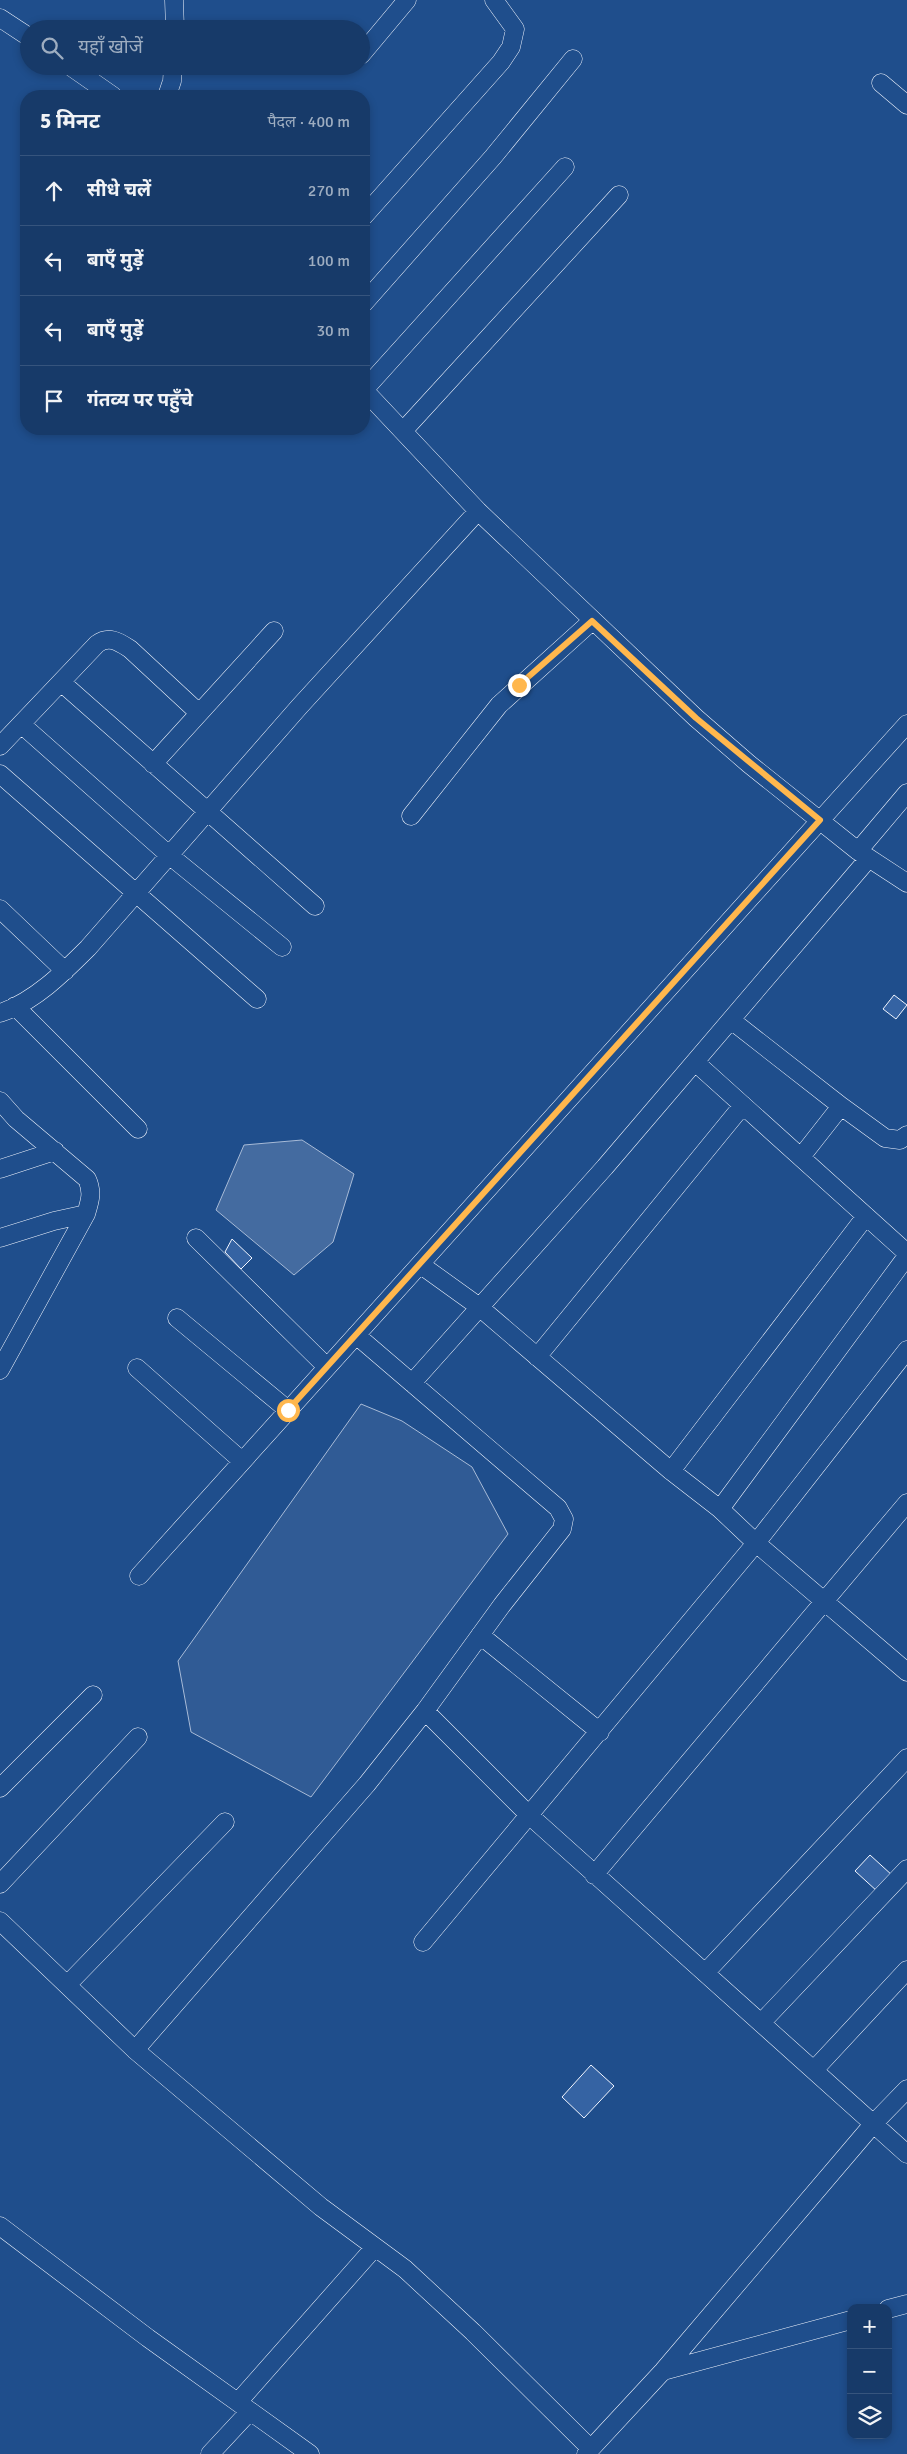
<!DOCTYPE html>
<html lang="hi">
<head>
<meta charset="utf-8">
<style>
  body { margin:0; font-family:Signika,"Noto Sans Devanagari",sans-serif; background:#244571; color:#f1f3f6 }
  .controls { position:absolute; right:15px; bottom:15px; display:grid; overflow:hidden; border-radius:10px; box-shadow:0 2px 8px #0003 }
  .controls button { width:45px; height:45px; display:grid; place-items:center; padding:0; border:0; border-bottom:1px solid #36547d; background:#173a69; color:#f1f3f6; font:25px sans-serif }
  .stop { position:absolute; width:15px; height:15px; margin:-11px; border:4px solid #ffb74d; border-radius:50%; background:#fff }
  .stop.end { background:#ffb74d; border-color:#fff; box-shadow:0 1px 5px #0008 }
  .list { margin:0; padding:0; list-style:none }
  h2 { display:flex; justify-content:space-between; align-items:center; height:65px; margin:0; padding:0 20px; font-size:21px }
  h2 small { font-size:16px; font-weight:400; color:#9eadc0 }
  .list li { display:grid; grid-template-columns:32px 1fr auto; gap:15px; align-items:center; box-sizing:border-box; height:70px; padding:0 20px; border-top:1px solid #36547d }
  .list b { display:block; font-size:19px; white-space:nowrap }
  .list em { font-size:16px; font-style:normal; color:#9eadc0 }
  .icon { flex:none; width:28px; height:28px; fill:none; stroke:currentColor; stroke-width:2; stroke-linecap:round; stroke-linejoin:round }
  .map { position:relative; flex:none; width:907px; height:2454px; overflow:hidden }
  .search { position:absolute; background:#173a69; box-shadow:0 2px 8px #0003; left:20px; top:20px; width:350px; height:55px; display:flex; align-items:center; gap:12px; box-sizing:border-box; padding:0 18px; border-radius:28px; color:#9eadc0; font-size:19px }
  .panel { position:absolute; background:#173a69; box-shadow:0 2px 8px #0003; left:20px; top:90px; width:350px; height:345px; border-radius:20px }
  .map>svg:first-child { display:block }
  .built { fill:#305b95; stroke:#a8bbd7 }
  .water { fill:#446ba0; stroke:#a8bbd7 }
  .building { fill:#3563a3; stroke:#f2f6ff }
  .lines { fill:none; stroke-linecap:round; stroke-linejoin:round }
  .minor-casing { stroke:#f2f6ff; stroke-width:19 }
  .minor { stroke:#1f4e8c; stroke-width:18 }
  .route { stroke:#ffb74d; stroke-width:6 }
</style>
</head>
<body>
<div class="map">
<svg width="907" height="2454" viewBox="0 0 907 2454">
  <rect width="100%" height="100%" fill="#1f4e8c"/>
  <path class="built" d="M 361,1404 L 402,1421 L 472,1467 L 508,1534 L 311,1797 L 191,1732 L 178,1661 Z"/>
  <path class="water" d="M 302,1140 L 354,1174 L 333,1242 L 294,1275 L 216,1210 L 244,1145 Z"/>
  <path class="building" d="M 894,995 L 907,1005 L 896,1019 L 883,1009 Z
    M 232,1239 L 252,1258 L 241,1269 L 225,1252 Z
    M 870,1855 L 893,1876 L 878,1892 L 855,1871 Z
    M 591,2065 L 614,2086 L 584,2118 L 562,2097 Z"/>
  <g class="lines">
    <g class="minor-casing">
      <path id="minor" d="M 174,0 L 175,29
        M 0,18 L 29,37
        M 361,55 L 407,0
        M 70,66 L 113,96
        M 881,83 L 907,105
        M 167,96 L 172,81 L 173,66
        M 364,216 L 501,62 L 511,47 L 515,29 L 494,0
        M 364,303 L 493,157 L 573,59
        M 364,390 L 478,511 L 696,718 L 749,764 L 858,851 L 907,883
        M 364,390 L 565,167
        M 403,431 L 619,195
        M 61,682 L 315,906
        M 21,724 L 169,855 L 282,947
        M 0,746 L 97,644 C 109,635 119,642 130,649 L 199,713
        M 153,764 L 274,631
        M 0,774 L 257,999
        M 411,816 L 499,705 L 592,621
        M 858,851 L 907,793
        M 0,909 L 65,971
        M 15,1006 L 138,1129
        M 0,1013 C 34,1002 63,973 88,948 L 299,707 L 478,511
        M 731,1020 L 841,1106 L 885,1138 L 900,1140 L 907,1135
        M 695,1062 L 907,1253
        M 0,1101 L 16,1119 L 87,1179 C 93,1192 90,1201 86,1214 L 0,1370
        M 801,1157 L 841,1106
        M 0,1169 L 55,1151
        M 0,1238 L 54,1221 L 86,1214
        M 196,1238 L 327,1367
        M 421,1265 L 478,1306 L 671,1471 L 720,1509 L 756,1543 L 907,1672
        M 177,1318 L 288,1410
        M 537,1357 L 743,1105
        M 137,1368 L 242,1461
        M 412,1383 L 605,1167 L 869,858
        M 671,1471 L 866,1216
        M 720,1509 L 907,1256
        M 139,1576 L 907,724
        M 480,1635 L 600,1732
        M 425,1711 L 529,1815 L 907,2154
        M 0,1788 L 93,1695
        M 594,1875 L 907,1503
        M 0,1884 L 138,1737
        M 0,1921 L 135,2050 L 321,2207 L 405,2269 L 473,2332 L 590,2448
        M 423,1942 L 756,1543 L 907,1350
        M 705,1973 L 907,1758
        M 67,1985 L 225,1822
        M 761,2023 L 907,1869
        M 135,2050 L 367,1784 L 425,1711 L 502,1605 L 562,1529 L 564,1519 L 558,1508 L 356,1335
        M 814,2070 L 907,1970
        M 0,2226 L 148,2338 L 310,2454
        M 888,2309 L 907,2304
        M 663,2371 L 851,2320
        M 238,2402 L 375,2247
        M 210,2454 L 250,2411
        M 586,2454 L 663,2371 L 874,2123 L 907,2089"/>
    </g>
    <use href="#minor" class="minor"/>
  </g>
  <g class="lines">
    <path class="route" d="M 288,1410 L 820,820 L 696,718 L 592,621 L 519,685"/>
  </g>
</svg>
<div class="controls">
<button>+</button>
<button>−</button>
<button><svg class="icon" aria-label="layers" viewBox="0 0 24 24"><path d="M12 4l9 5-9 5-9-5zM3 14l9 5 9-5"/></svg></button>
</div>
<div class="stop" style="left:288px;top:1410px"></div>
<div class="stop end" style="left:519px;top:685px"></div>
<div class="search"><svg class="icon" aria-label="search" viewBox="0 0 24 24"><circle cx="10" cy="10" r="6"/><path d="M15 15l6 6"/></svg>यहाँ खोजें</div>
<section class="panel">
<h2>5 मिनट<small>पैदल · 400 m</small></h2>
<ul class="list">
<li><svg class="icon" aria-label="ahead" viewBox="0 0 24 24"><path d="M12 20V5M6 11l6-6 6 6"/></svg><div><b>सीधे चलें</b></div><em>270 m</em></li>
<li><svg class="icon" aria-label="left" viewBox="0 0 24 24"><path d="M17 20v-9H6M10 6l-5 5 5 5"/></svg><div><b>बाएँ मुड़ें</b></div><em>100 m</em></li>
<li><svg class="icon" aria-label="left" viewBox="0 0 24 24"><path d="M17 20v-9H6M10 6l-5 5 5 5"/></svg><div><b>बाएँ मुड़ें</b></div><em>30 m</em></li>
<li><svg class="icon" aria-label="arrive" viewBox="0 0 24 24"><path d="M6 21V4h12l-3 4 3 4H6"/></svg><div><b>गंतव्य पर पहुँचे</b></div></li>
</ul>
</section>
</div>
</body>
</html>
